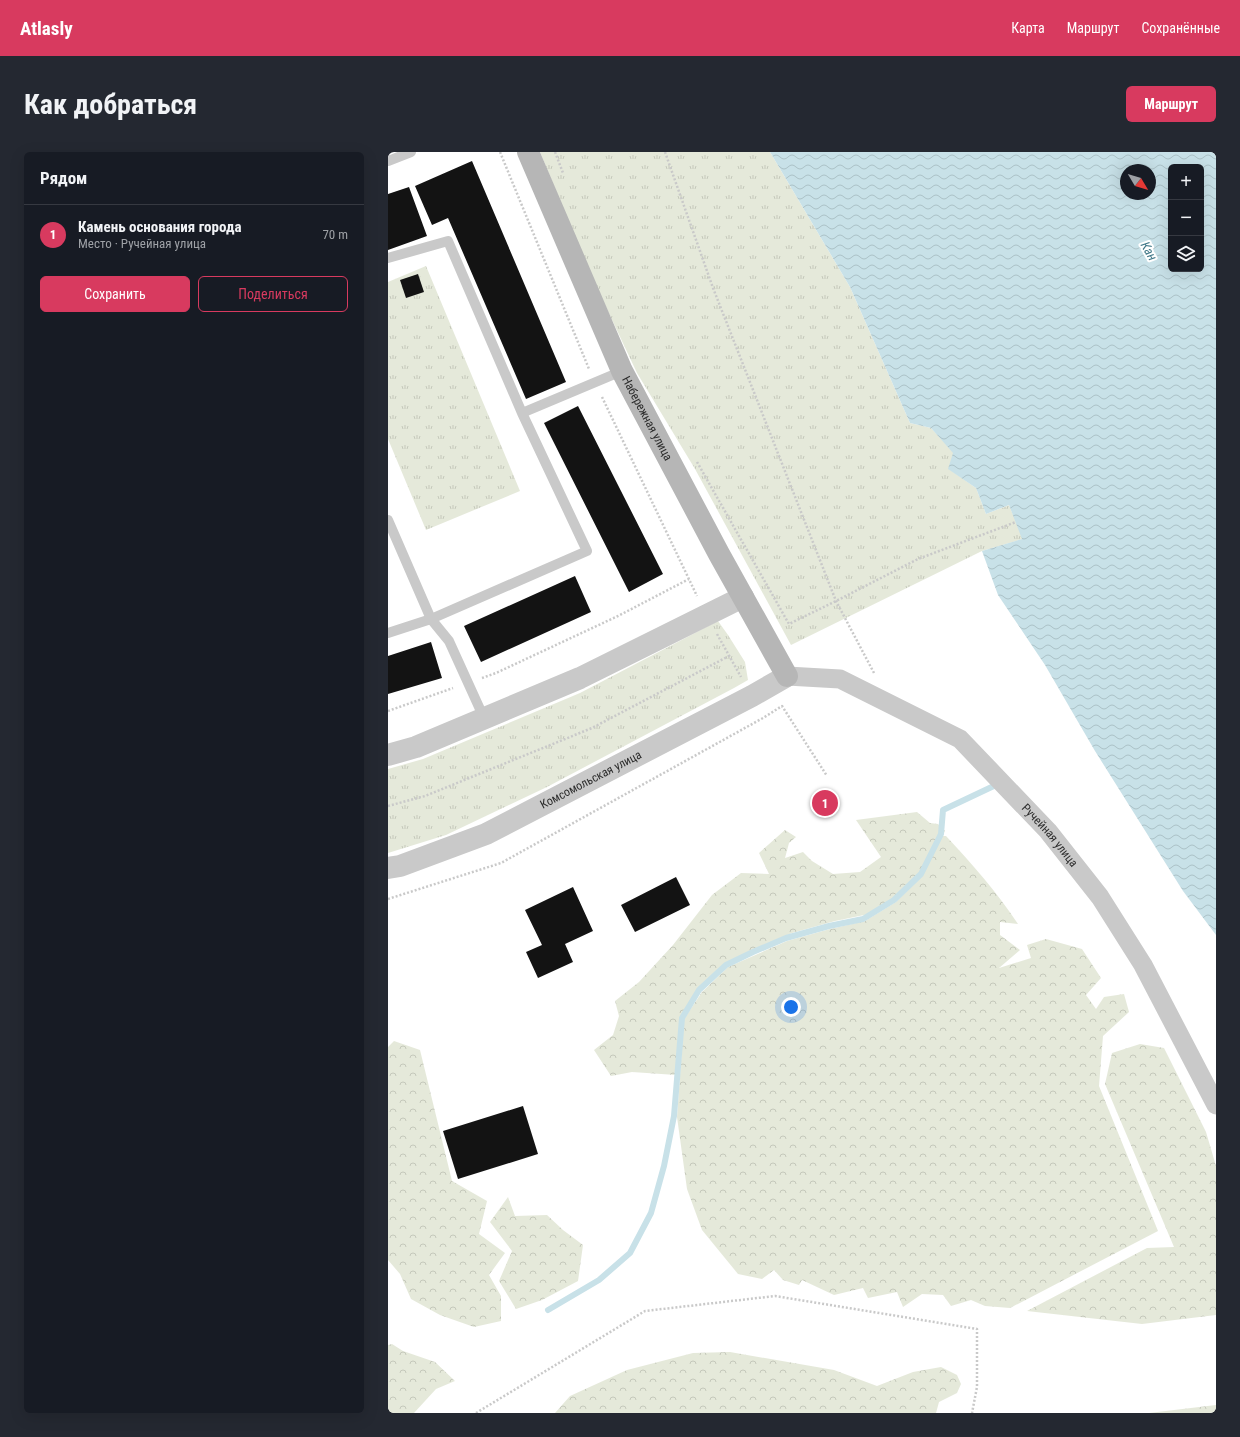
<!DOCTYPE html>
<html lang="ru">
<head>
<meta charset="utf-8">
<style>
  body { margin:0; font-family:"Roboto Condensed",sans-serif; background:#242831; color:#f1f3f6 }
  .controls { position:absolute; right:12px; top:12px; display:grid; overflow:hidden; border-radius:6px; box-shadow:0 4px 16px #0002 }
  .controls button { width:36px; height:36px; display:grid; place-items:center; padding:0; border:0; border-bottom:1px solid #363941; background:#171b24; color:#f1f3f6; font:20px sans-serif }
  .compass { position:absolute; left:732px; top:12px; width:36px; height:36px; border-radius:50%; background:#171b24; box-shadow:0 4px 16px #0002; rotate:128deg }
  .you { position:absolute; left:403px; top:855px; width:14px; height:14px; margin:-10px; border:3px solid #fff; border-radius:50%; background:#1a73e8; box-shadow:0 0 0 6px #1a73e833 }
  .badge { display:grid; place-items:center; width:26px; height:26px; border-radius:50%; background:#d83a5f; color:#fff; font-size:13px; font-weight:700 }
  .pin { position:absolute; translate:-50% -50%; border:2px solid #fff; box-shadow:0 1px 4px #0006 }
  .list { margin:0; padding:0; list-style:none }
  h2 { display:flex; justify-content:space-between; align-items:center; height:52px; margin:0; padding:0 16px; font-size:17px }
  h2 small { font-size:13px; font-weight:400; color:#9ea1a6 }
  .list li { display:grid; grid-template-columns:26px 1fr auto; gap:12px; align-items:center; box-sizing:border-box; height:60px; padding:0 16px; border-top:1px solid #363941 }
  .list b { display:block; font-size:15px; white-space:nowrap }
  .list p { margin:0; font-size:13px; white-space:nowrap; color:#9ea1a6 }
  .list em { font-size:13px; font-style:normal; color:#9ea1a6 }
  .actions { display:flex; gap:8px; padding:12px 16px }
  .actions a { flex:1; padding:9px 0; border:1px solid #d83a5f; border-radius:6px; text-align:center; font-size:14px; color:#d83a5f }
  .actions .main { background:#d83a5f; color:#fff }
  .icon { flex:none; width:22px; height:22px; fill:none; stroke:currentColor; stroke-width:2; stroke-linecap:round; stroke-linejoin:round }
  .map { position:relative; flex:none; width:828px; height:1261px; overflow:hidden; border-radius:6px }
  header { display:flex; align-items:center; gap:24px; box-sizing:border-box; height:56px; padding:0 20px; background:#d83a5f; color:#fff }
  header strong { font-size:19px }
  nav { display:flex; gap:22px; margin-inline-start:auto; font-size:14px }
  .intro { display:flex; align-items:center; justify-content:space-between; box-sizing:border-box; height:96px; padding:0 24px }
  h1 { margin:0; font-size:28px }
  .button { padding:10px 18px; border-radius:6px; background:#d83a5f; color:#fff; font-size:14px; font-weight:700 }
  main { display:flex; gap:24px; padding:0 24px }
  aside { flex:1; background:#171b24; border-radius:6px; box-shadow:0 4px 16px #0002 }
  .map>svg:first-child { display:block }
  .forest { fill:url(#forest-crowns) }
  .park { fill:url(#park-tufts) }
  .water { fill:url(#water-waves); fill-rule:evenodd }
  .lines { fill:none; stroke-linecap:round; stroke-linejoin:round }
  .stream { stroke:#c8e1e8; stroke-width:6 }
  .building { fill:#131313 }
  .path { stroke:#c9c9c9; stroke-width:2.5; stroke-dasharray:2 2; stroke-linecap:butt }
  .service { stroke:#c9c9c9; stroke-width:10 }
  .minor { stroke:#c9c9c9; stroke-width:19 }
  .tertiary { stroke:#c9c9c9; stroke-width:22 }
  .secondary { stroke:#b6b6b6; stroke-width:22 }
  .labels { text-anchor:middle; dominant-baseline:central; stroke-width:4; stroke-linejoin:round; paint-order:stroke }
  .street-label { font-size:12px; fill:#2c2c2c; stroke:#fff }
  .water-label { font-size:13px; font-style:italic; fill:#417888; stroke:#fff }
</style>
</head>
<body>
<header>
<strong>Atlasly</strong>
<nav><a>Карта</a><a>Маршрут</a><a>Сохранённые</a></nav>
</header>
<div class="intro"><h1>Как добраться</h1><a class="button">Маршрут</a></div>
<main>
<aside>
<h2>Рядом<small></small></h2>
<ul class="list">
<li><span class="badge">1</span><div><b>Камень основания города</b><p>Место · Ручейная улица</p></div><em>70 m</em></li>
</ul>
<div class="actions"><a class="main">Сохранить</a><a>Поделиться</a></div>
</aside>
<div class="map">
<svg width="828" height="1261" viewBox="0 0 828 1261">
  <defs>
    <pattern id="forest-crowns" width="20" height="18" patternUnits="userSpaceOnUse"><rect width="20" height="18" fill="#e5e9da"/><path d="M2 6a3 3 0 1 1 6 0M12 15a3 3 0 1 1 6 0" fill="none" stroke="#c5c8bb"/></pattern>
    <pattern id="park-tufts" width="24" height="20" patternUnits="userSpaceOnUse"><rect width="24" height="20" fill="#e5e9da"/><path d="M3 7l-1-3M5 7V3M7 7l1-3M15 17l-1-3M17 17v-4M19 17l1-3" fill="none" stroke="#c5c8bb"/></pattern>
    <pattern id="water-waves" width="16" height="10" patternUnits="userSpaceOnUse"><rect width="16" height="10" fill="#c8e1e8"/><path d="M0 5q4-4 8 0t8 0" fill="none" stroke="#acc1c7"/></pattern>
  </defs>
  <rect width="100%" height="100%" fill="#fff"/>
  <path class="forest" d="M 529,660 L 542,671 L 550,672 L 557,679 L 554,684 L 558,684 C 584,712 609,740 630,772 L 612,770 L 612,783 L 632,798 L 611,816 L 643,806 L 639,793 L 658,787 L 694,797 L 713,826 L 698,843 L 708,857 L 716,845 L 736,842 L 741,860 L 715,884 L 711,934 L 770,1079 L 622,1156 L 597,1154 L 583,1148 L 563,1154 L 555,1143 L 534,1142 L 515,1155 L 509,1140 L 480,1146 L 475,1136 L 446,1143 L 414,1128 L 411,1133 L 395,1128 L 386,1118 L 374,1127 L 350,1122 L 314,1078 L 299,1037 L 289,965 L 296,867 L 314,840 L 340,815 L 399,789 L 442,777 L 477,769 L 508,750 L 534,724 L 536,720 L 511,743 L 481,762 L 447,769 L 404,781 L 371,795 L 343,808 L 315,833 L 297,863 L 288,923 L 244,920 L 223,924 L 206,898 L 225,883 L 231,864 L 227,849 L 251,830 L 285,793 L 324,743 L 353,721 L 381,722 L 371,701 L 397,678 L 408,685 L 401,691 L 397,706 L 415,700 L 424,709 L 445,722 L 472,720 L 493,705 L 468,668 Z
    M 6,889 L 32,898 L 64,1029 L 99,1049 L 91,1082 L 117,1101 L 101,1123 L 113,1144 L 113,1169 L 86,1175 L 52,1163 L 23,1147 L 12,1122 L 0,1108 L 0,895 Z
    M 752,892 L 776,896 L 818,980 L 828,1014 L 828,1163 L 754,1172 L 639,1159 L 759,1096 L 786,1095 L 717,932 L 724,901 Z
    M 120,1045 L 127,1064 L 159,1063 L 175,1078 L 195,1093 L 190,1129 L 154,1148 L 128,1157 L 111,1129 L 124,1099 L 102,1070 Z
    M 4,1192 L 15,1199 L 47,1210 L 67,1229 L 48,1237 L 26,1261 L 0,1261 L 0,1193 Z
    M 342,1200 L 446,1218 L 489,1234 L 525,1220 L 553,1215 L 569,1223 L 573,1232 L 569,1241 L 551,1250 L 548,1261 L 167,1261 L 182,1244 L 239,1218 L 305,1201 Z
    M 828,1253 L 828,1261 L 761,1261 Z"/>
  <path class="park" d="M 152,0 L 382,0 L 462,135 L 522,271 L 543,276 L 566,301 L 561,317 L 588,336 L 598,362 L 621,353 L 635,387 L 594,399 L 403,493 L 307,317 L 249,221 L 202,121 Z
    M 38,114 L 132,339 L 38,378 L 0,287 L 0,130 Z
    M 330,469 L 340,483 L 357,510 L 360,528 L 346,536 L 159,635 L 58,683 L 0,701 L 0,617 L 35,607 L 192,541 Z"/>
  <path class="water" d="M 382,0 L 828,0 L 828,783 L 795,739 L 707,599 L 657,513 L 610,443 L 594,399 L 634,387 L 621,353 L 598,362 L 588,336 L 560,317 L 565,301 L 543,276 L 522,271 L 462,135 ZM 783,15 L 813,15 L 813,117 L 783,117 ZM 738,18 L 762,18 L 762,42 L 738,42 Z"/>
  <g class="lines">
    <path class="stream" d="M 160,1158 L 211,1128 L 242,1101 L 263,1061 L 276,1014 L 286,964 L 294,866 L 311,838 L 338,813 L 365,800 L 398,786 L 441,774 L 475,767 L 506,748 L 533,722 L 553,682 L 555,658 L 610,632"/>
  </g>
  <path class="building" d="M 84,9 L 178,230 L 138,247 L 60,66 L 44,73 L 27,34 Z
    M 21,35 L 39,84 L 0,98 L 0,42 Z
    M 30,122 L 36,140 L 18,146 L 12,128 Z
    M 190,254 L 275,422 L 241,440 L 156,271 Z
    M 187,424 L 203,460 L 93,510 L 76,474 Z
    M 43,490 L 54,526 L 0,542 L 0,504 Z
    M 288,725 L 302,753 L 247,780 L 233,753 Z
    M 185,735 L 205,779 L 177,792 L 185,810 L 150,826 L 138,800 L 154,793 L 137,758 Z
    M 135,954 L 150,1002 L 70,1027 L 55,979 Z"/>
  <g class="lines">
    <path class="path" d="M 112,0 L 201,217
      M 167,0 L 175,21
      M 277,0 L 325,136 L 448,449 L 486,521
      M 214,245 L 309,444
      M 309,310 L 401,472 L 448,449 L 530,407 L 628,370
      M 329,482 L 353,525
      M 94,526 L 108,521 L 230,464 L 301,427
      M 0,559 L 65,536
      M 0,654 L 37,644 L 204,576 L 341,504
      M 0,747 L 113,711 L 375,566 L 394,554 L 439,624
      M 88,1261 L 257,1159 L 387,1144 L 589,1177 L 589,1235 L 584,1261"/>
    <path class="service" d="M 0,9 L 23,0
      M 0,106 L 60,89 L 134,261 L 199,399 L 43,467 L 0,481
      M 134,261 L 234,219
      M 0,368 L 43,467 L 61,489 L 96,566"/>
    <path class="minor" id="s1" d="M 399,524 L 452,527 L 572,587 L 660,679 L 712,745 L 755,813 L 828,953"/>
    <g class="tertiary">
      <path d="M 0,603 L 28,595 L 192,526 L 355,445"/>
      <path id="s2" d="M 0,716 L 12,714 L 98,682 L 364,544 L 399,524"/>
    </g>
    <path class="secondary" id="s3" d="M 140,0 L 234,219 L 331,402 L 399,524"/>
  </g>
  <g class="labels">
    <g class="street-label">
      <text stroke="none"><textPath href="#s3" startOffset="292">Набережная улица</textPath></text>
      <text stroke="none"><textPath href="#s2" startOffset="222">Комсомольская улица</textPath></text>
      <text stroke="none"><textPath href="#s1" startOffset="319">Ручейная улица</textPath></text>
    </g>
    <g class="water-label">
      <text transform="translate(761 99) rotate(61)">Кан</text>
    </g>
  </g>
</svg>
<div class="controls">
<button>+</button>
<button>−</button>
<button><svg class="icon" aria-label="layers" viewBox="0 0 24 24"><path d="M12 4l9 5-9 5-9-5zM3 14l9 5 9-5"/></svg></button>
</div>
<svg class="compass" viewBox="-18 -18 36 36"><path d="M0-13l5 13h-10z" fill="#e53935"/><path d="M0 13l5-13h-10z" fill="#9ea1a6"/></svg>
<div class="you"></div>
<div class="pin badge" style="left:437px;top:651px">1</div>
</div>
</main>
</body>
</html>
